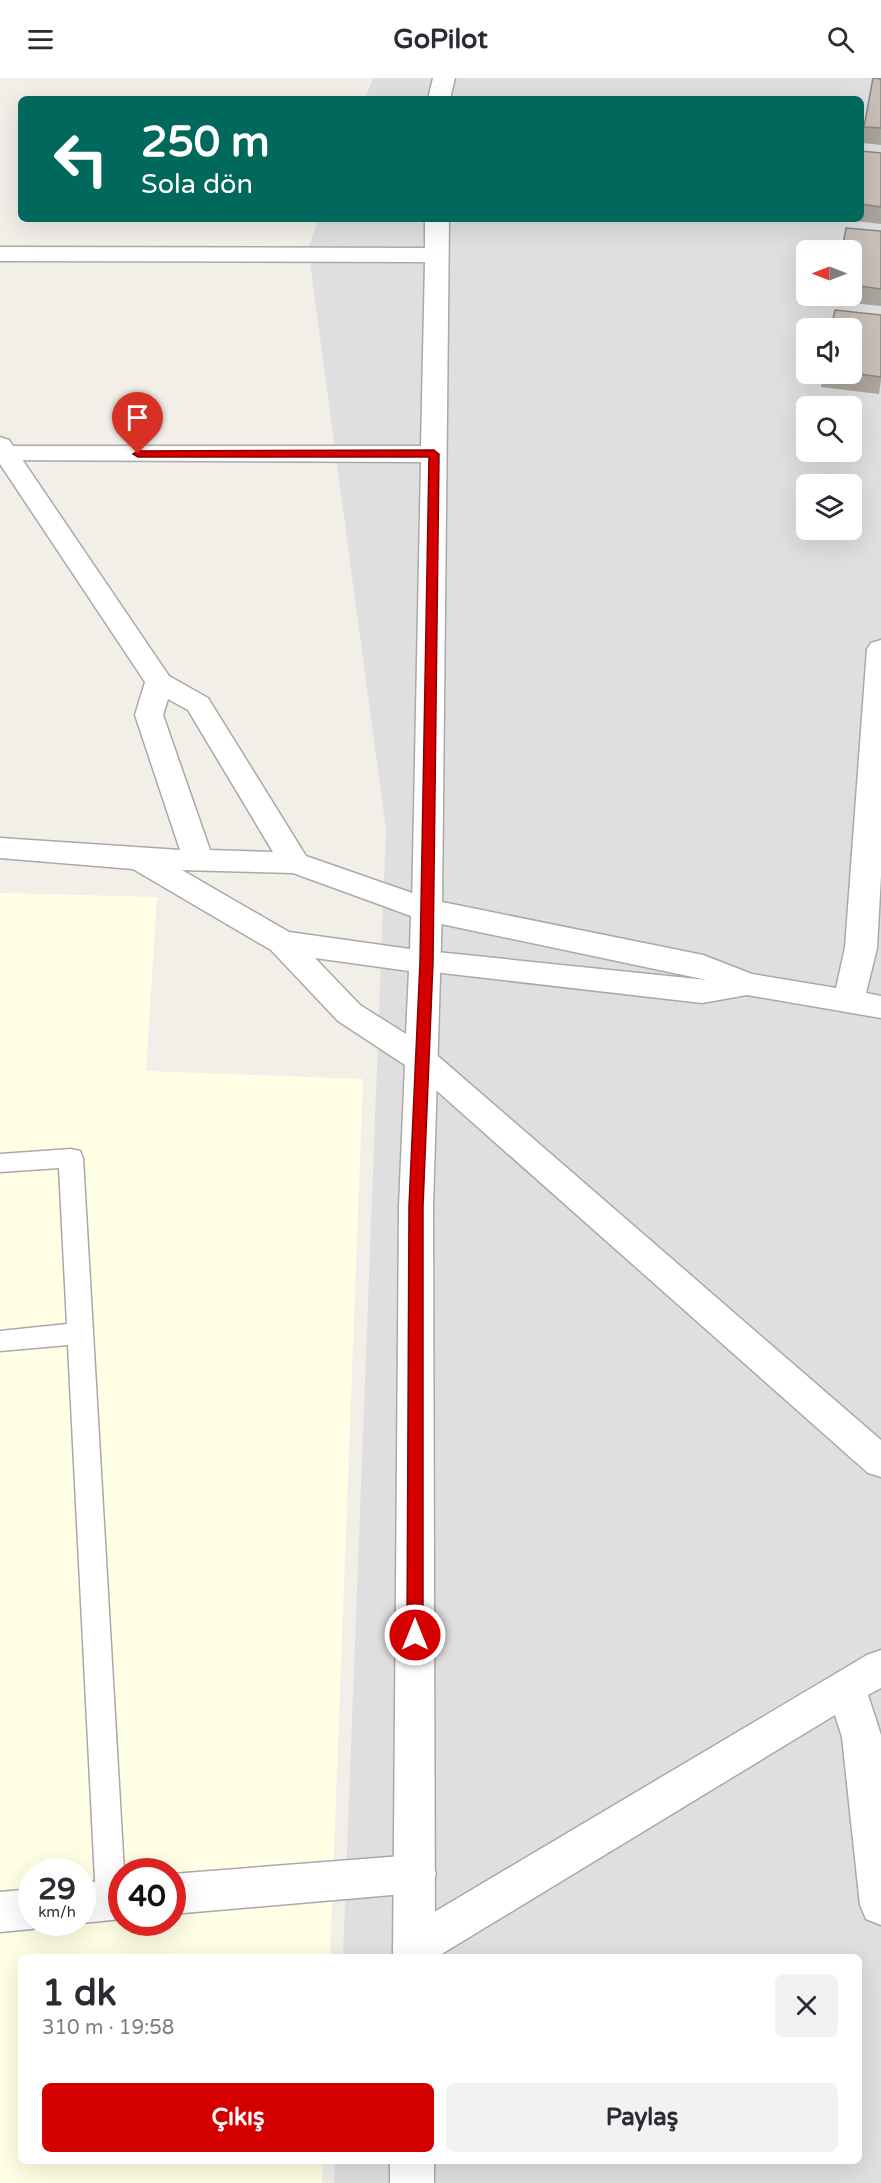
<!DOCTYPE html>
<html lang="tr">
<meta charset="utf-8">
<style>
body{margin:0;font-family:"Varela Round",sans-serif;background:#f2f2f3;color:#2b2b33;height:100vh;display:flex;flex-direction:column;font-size:22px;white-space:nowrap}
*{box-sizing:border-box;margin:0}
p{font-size:20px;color:#7c7c81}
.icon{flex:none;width:33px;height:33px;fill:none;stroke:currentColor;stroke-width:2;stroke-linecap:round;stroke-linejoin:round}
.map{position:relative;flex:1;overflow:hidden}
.drawer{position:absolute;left:18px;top:1876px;width:844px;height:210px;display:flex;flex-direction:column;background:#fff;border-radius:9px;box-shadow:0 6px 24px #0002}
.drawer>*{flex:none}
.guide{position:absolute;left:18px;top:18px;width:846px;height:126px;border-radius:9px;box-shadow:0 6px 24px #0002;background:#00695c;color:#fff;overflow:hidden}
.needle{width:39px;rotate:270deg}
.fabs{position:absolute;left:796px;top:162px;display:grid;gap:12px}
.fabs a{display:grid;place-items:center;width:66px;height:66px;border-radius:9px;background:#fff;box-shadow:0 6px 24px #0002;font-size:30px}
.speed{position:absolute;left:18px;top:1780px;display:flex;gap:12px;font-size:30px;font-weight:700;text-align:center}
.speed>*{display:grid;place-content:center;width:78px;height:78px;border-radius:50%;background:#fff;box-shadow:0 6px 24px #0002;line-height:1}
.speed small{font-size:15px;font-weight:400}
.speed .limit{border:9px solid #d22;background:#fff;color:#111}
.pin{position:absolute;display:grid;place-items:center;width:51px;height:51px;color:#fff;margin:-62px -26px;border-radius:50% 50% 50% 0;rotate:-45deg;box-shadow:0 0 6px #0007}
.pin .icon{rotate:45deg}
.me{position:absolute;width:66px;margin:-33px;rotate:0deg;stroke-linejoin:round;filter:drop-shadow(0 0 4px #0008)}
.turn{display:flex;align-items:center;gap:21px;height:126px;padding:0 24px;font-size:27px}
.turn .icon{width:78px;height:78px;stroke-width:2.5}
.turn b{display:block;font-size:42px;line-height:51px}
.round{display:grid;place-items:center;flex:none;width:63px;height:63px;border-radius:9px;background:#f2f2f3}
.overview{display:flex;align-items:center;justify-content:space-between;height:102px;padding:0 24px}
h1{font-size:36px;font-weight:800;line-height:45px}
.cta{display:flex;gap:12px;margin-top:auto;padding:12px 24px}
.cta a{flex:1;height:69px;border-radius:9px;background:#d40000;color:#fff;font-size:24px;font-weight:800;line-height:69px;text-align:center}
.cta a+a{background:#f2f2f3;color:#2b2b33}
header{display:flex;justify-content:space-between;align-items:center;height:78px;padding:0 24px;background:#fff;font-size:27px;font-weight:800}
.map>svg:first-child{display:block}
</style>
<header><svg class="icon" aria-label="menu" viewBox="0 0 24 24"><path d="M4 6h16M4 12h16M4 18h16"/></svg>GoPilot<svg class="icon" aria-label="search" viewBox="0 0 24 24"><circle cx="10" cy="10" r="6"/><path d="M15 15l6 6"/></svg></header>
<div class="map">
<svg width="881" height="2105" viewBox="0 0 881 2105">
<rect width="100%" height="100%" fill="#f2efe9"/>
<path fill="#e0dfdf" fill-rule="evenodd" d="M 373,0 L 881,0 L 881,2105 L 334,2105 L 335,2084 L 860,2084 L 860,1880 L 343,1879 L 386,752 L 308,170 L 319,141 L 861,141 L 861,21 L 365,21 ZM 807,172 L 852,172 L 852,218 L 807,218 ZM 807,250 L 852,250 L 852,296 L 807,296 ZM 807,328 L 852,328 L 852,374 L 807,374 ZM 807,406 L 852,406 L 852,452 L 807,452 Z"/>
<path fill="#ffffe5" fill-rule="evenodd" d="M 0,815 L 157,819 L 146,993 L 363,1001 L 330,1879 L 21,1880 L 21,2084 L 323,2084 L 322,2105 L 0,2105 ZM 32,1794 L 82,1794 L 82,1845 L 32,1845 ZM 122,1794 L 172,1794 L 172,1845 L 122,1845 Z"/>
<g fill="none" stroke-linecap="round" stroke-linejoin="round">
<defs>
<path id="service" d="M 71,1071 L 80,1073 L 83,1080 L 124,1794 L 122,1794 L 122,1832 L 111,1836 L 100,1832 L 96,1822 L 68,1267 L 0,1273 L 0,1253 L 67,1246 L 59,1090 L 0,1094 L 0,1076 Z"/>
<g id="minor">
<path d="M 433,0 L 455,0 L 450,21 L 428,21 Z"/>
<path d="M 425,141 L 449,141 L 442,824 L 703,877 L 752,896 L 836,910 L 845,870 L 867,571 L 871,565 L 881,562 L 881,797 L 877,870 L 866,915 L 881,918 L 881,940 L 747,917 L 702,925 L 416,892 L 411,884 L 416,876 L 427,873 L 707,902 L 427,843 L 416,840 L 412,832 L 421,384 L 0,382 L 0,370 L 6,368 L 421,368 L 425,184 L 0,183 L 0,169 L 425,170 Z"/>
<path d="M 421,969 L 432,973 L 881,1362 L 881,1399 L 868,1395 L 410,989 L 405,981 L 410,973 Z"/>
<path d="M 881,1572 L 881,1610 L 868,1617 L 881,1657 L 881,1847 L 866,1841 L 860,1827 L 842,1659 L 835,1637 L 435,1880 L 398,1880 L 393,1869 L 399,1855 L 867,1577 Z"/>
<path d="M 415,1777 L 430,1782 L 436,1796 L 430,1810 L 415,1815 L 172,1836 L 172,1796 Z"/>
<path d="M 122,1801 L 122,1841 L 82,1845 L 82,1805 Z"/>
<path d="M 32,1811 L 32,1845 L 47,1845 L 32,1851 L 0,1854 L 0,1814 Z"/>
</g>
<g id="tertiary">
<path d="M 0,359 L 9,362 L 169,598 L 208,620 L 306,778 L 438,824 L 442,832 L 433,1129 L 435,1880 L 393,1880 L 399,1129 L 405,987 L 338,943 L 271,872 L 133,791 L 0,780 L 0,760 L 180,772 L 135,637 L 145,604 L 0,386 ZM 168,621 L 188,632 L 273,774 L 210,772 L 163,637 ZM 182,792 L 293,795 L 411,838 L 410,871 L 289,854 ZM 315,880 L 409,893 L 406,956 L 360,927 Z"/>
<rect x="390" y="2084" width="44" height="21"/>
</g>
</defs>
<use href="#service" stroke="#a9a9a9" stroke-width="3"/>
<use href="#minor" stroke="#a9a9a9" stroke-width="3"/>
<use href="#tertiary" stroke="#a9a9a9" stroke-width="3"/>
<use href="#service" fill="#fff" fill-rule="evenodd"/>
<use href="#minor" fill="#fff" fill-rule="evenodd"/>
<use href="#tertiary" fill="#fff" fill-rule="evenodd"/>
</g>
<g fill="#aba49e">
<path d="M 881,1 L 881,67 L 862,65 L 864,49 Z"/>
<path d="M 861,73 L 881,75 L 881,146 L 846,142 L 846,141 L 861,141 Z"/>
<path d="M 881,153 L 881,228 L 833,223 L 834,218 L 852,218 L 852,172 Z"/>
<path d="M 881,237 L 881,302 L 879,316 L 821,309 L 823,296 L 852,296 Z"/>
</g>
<g fill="#c7bfb8" stroke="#8b8681" stroke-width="1.5">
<path d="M 873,0 L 881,1 L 881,50 L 864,49 Z"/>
<path d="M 861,73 L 881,75 L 881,129 L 861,126 Z"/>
<path d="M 846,150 L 881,153 L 881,211 L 852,207 L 852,172 L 842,172 Z"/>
<path d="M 835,232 L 881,237 L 881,299 L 852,295 L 852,250 L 831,250 Z"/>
</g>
<path fill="#d40000" stroke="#8a0000" stroke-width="1.5" d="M 434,372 L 439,376 L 433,884 L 423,1128 L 423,1557 L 421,1562 L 415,1564 L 410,1562 L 407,1557 L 409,1128 L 420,884 L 429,379 L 138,379 L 133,376 L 138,373 Z"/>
</svg>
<div class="fabs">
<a><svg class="needle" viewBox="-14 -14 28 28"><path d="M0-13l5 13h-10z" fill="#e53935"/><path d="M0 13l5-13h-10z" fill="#7c7c81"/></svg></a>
<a><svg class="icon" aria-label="sound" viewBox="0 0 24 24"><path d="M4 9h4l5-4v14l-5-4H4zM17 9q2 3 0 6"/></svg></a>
<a><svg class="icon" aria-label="search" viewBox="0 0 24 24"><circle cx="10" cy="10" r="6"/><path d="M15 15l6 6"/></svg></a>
<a><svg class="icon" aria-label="layers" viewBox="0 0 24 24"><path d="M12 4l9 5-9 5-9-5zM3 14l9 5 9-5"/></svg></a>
</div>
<div class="speed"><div>29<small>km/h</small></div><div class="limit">40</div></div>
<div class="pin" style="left:138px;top:376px;background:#d93025"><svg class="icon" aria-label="arrive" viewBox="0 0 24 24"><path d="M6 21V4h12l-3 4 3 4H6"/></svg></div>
<svg class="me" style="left:415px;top:1557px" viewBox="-20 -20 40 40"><circle r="17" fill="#d40000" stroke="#fff" stroke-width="3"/><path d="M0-11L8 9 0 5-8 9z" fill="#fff"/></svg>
<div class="guide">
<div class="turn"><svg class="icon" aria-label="left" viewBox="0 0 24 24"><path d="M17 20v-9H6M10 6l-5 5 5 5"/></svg><div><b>250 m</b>Sola dön</div></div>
</div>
<section class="drawer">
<div class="overview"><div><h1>1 dk</h1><p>310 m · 19:58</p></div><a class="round"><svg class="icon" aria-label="close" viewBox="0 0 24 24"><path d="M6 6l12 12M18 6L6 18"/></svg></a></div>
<div class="cta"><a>Çıkış</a><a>Paylaş</a></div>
</section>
</div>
